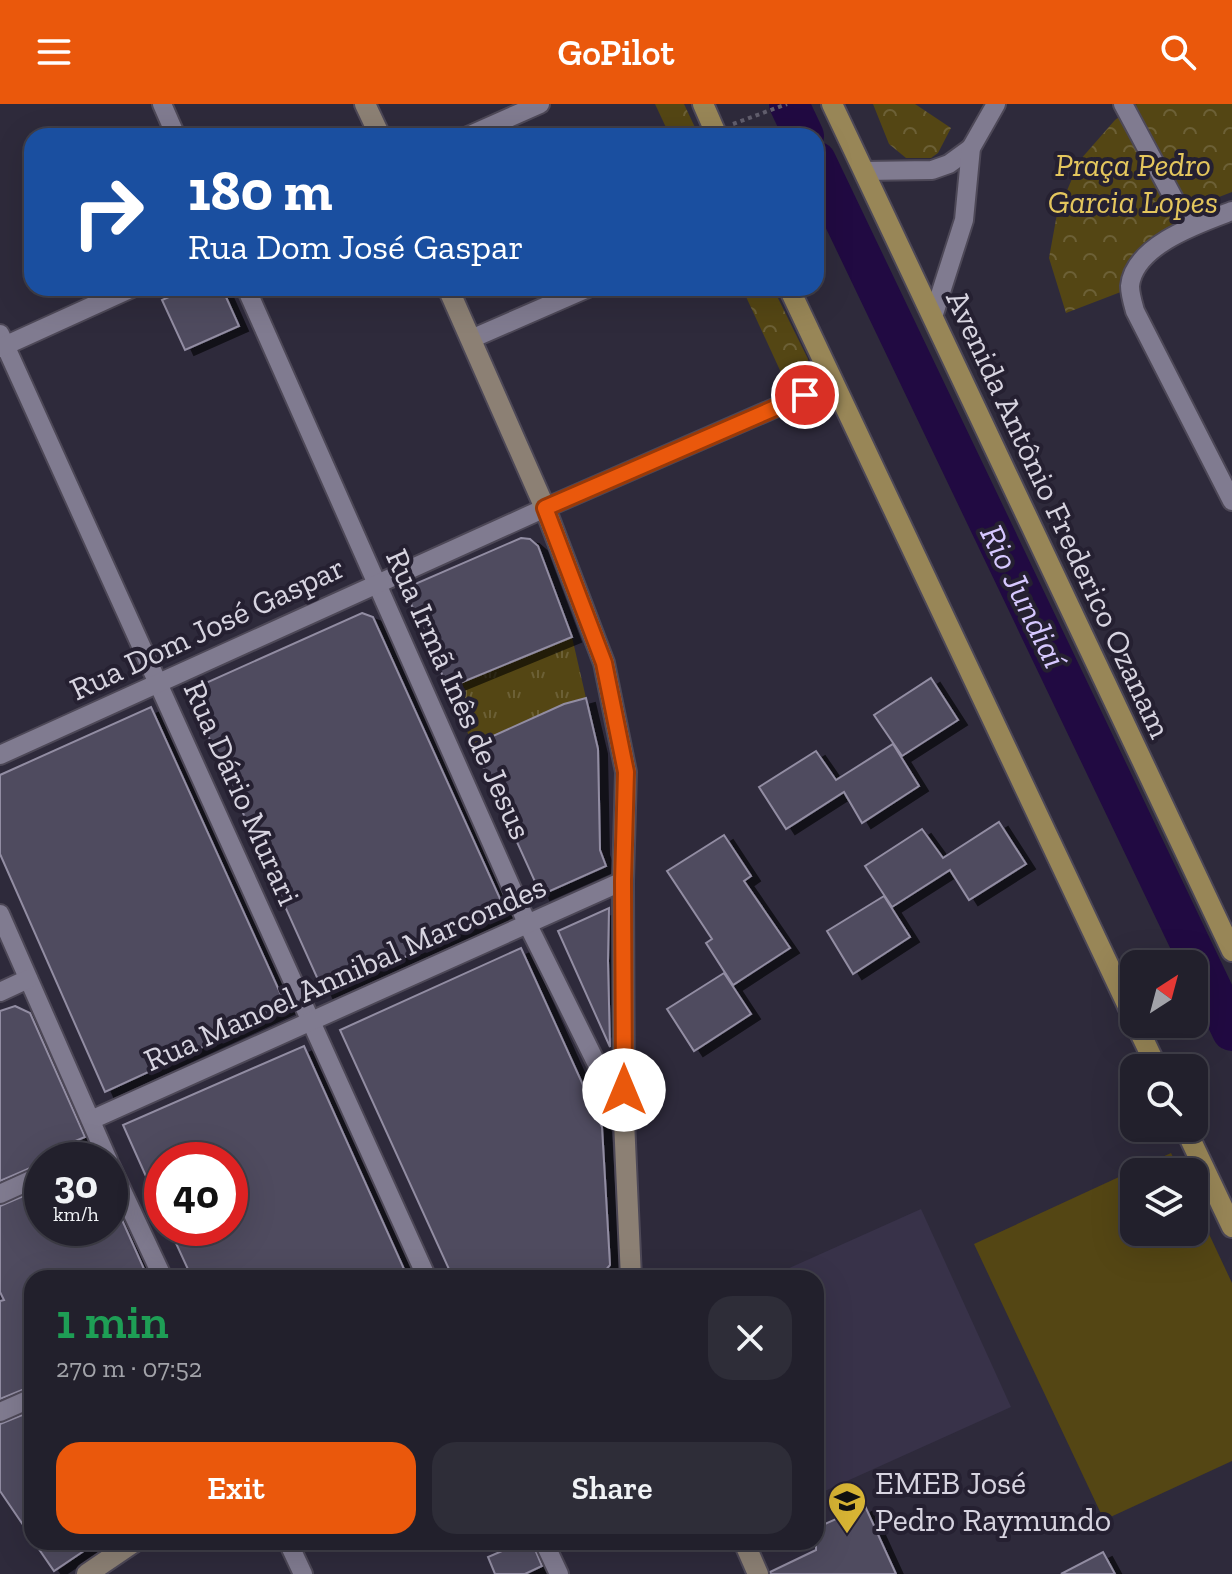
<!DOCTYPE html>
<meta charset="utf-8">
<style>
body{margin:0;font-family:"Zilla Slab",serif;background:#2e2d38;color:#f1f3f6;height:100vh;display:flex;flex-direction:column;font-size:30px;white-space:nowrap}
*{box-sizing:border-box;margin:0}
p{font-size:26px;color:#a2a3a9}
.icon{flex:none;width:44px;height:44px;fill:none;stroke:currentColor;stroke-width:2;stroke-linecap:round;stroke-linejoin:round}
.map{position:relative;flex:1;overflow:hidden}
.details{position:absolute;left:24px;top:1166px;width:800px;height:280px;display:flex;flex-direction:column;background:#22202c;border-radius:24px;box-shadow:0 8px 32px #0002,0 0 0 2px #3f3e48}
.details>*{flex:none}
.top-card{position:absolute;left:24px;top:24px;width:800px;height:168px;border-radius:24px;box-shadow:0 8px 32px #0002,0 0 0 2px #3f3e48;background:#1a4fa0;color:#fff;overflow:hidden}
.needle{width:52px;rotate:36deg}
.fabs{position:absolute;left:1120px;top:846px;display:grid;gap:16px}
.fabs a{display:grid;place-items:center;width:88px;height:88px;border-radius:16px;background:#22202c;box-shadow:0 8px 32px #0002,0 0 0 2px #3f3e48;font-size:40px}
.speed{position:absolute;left:24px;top:1038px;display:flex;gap:16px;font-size:40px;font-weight:700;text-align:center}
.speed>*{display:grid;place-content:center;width:104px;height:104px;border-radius:50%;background:#22202c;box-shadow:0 8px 32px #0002,0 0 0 2px #3f3e48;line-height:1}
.speed small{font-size:20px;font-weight:400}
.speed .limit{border:12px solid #d22;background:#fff;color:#111}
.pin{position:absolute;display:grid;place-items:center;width:68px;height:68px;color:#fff;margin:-34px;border:4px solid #fff;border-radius:50%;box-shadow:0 2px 8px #0007}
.me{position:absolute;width:88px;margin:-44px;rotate:0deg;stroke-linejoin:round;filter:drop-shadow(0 0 6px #0008)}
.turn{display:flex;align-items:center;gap:28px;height:168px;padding:0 32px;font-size:36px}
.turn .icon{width:104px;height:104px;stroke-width:2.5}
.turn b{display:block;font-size:56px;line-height:68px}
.round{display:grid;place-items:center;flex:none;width:84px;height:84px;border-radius:24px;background:#2e2d38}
.summary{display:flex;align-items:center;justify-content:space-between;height:136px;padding:0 32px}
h1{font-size:48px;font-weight:600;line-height:60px;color:#1e9e55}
.cta{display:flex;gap:16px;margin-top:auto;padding:16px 32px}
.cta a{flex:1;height:92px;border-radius:24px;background:#ea580c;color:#fff;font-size:32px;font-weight:600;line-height:92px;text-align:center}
.cta a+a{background:#2e2d38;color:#f1f3f6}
header{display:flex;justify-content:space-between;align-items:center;height:104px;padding:0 32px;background:#ea580c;color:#fff;font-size:36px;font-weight:600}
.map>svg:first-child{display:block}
</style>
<header><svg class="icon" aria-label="menu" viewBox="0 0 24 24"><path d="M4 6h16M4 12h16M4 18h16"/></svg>GoPilot<svg class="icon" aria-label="search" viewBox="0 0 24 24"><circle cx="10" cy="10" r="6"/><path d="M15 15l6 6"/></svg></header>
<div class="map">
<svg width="1232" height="1470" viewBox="0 0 1232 1470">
<defs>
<pattern id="grass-tufts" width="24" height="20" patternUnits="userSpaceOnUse" patternTransform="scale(2)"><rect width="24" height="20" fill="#544614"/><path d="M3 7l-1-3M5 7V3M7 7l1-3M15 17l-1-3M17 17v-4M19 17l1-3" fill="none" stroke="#6c6036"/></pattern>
<pattern id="park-crowns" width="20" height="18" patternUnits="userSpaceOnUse" patternTransform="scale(2)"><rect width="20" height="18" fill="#544614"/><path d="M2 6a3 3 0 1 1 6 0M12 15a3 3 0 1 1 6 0" fill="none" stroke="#6c6036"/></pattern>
<filter id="shadow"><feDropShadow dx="9" dy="5" stdDeviation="0" flood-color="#0009"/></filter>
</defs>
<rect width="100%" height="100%" fill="#2e2a3b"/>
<path fill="#383249" d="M 921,1105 L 1011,1303 L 816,1391 L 816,1174 L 767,1174 Z"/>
<path fill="url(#grass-tufts)" d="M 572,533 L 586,594 L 564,600 L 473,641 L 448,584 Z"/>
<g fill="url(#park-crowns)">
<path d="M 655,0 L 684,0 L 699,32 L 670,32 Z"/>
<path d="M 873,0 L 915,0 L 951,24 L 938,49 L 931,54 L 906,54 L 889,40 Z"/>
<path d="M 1137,0 L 1232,0 L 1232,88 L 1206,98 L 1154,133 L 1126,186 L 1066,209 L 1049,154 L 1057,110 L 1080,56 L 1115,16 Z"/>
<path d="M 742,184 L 773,184 L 808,255 L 807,267 L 784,275 Z"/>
</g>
<path fill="#544614" d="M 1171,1049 L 1180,1068 L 1134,1068 L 1134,1128 L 1194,1128 L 1194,1098 L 1232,1179 L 1232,1357 L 1104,1416 L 974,1140 Z"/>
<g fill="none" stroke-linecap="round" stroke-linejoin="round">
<g stroke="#210a42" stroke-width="40">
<path d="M 789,0 L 804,32"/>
<path d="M 816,57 L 1232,927"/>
</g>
</g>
<g fill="#504b5e" stroke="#928da3" stroke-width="2" filter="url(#shadow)">
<path d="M 189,184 L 222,184 L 239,222 L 185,246 L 162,196 Z"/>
<path d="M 521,434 L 530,435 L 538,442 L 572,533 L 448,584 L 408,493 L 409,487 L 415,480 Z"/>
<path d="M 362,509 L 373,513 L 506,808 L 324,889 L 188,587 Z"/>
<path d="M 931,574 L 958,616 L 902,652 L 874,611 Z"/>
<path d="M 586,594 L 598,645 L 600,746 L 606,762 L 541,791 L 473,641 L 564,600 Z"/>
<path d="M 151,603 L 287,904 L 105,988 L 0,750 L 0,671 Z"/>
<path d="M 893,640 L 919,682 L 862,719 L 844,688 L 786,725 L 759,683 L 816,647 L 836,676 Z"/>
<path d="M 999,718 L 1026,760 L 969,796 L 950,766 L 892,803 L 865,762 L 922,725 L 943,754 Z"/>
<path d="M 724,731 L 751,772 L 744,777 L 790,844 L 733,881 L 706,839 L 712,835 L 667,767 Z"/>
<path d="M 884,792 L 910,833 L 853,870 L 827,827 Z"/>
<path d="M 609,804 L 608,857 L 610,943 L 558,827 Z"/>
<path d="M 521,844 L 602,1023 L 610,1161 L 605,1167 L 590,1174 L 453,1174 L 340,926 Z"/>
<path d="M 724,869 L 751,910 L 694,947 L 667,905 Z"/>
<path d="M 15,902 L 30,909 L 85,1033 L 42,1051 L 42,1059 L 0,1077 L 0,907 Z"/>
<path d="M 304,942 L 408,1174 L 192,1174 L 169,1124 L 230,1124 L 230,1056 L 162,1056 L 162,1108 L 123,1021 Z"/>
<path d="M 42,1084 L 42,1124 L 110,1124 L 110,1089 L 148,1174 L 32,1174 L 32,1282 L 0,1295 L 0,1197 L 4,1196 L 0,1188 L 0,1102 Z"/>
<path d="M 32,1307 L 32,1434 L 0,1387 L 0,1320 Z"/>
<path d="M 865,1402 L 896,1470 L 771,1470 L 770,1468 L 816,1446 L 816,1424 Z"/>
<path d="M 34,1438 L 97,1438 L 54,1467 Z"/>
<path d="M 523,1438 L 532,1438 L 542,1462 L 525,1470 L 495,1470 L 488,1453 Z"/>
<path d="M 1103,1448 L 1115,1470 L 1061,1470 Z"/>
</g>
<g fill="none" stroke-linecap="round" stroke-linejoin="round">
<defs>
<g id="street">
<path d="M 162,0 L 176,32"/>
<path d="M 1123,0 L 1189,123"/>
<path d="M 468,32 L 540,0"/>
<path d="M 864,67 L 932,66 L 949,60 L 971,44"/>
<path d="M 1232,107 C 1200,119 1134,141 1130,182 C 1130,190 1133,200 1135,207 L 1232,397"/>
<path d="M 246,184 L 527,819 L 624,1015"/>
<path d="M 933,213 L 964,116 L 971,44 L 996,0"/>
<path d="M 0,230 L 427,1174"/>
<path d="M 471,235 L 588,184"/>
<path d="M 0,244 L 132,184"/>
<path d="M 0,651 L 545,404 L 834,278"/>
<path d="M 0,810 L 108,1056"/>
<path d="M 0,888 L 28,875"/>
<path d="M 91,1016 L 623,777"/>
<path d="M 75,1056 L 102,1044"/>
<path d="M 110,1061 L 163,1174"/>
<path d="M 0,1090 L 42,1071"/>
<path d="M 0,1308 L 32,1294"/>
<path d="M 288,1438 L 303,1470"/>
<path d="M 544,1438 L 559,1470"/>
</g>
<g id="secondary">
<path d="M 365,0 L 380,32"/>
<path d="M 448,184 L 545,404 L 604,559 L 626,668 L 623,777 L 624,1016 L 631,1174"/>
<path d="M 744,1438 L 758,1470"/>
<path d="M 87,1470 L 134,1438"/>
</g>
<g id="primary">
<path d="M 703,0 L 717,32"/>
<path d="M 832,0 L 1232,847"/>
<path d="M 789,184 L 1134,915"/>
<path d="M 1136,920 L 1157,964"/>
<path d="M 1185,1024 L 1232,1123"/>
</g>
</defs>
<use href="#street" stroke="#4d4857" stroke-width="22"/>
<use href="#secondary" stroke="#4d4857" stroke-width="24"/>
<use href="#primary" stroke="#4d4857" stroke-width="24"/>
<path stroke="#615e6d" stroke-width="4" stroke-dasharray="4 4" stroke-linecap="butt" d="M 733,20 L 787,0"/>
<use href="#street" stroke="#807b90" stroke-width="18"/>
<use href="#secondary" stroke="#8c8074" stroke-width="20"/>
<use href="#primary" stroke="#988657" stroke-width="20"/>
</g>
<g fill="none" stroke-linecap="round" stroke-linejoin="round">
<defs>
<path id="route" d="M 624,986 L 623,777 L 626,668 L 604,559 L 545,404 L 805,291"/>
</defs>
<use href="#route" stroke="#983908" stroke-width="20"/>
<use href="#route" stroke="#ea580c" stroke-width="14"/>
</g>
<defs>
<symbol id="school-pin" viewBox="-11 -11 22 30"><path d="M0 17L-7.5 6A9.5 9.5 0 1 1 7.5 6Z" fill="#d7b434" stroke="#252031"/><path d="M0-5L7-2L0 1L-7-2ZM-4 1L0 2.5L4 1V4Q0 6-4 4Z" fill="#111"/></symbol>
</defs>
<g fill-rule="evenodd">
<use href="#school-pin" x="825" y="1375" width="44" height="60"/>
</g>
<g text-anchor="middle" stroke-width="8" stroke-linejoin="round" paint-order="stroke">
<g font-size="32" font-style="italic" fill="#e4c65d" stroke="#252031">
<text x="1133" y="72">Praça Pedro<tspan x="1133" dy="37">Garcia Lopes</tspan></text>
</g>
<g font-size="32" fill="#d7d4e0" stroke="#252031">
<text transform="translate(1059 410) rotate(65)" y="11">Avenida Antônio Frederico Ozanam</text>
<text transform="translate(207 524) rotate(-25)" y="11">Rua Dom José Gaspar</text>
<text transform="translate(459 590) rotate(66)" y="11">Rua Irmã Inês de Jesus</text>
<text transform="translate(242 689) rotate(66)" y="11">Rua Dário Murari</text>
<text transform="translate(345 869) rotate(-24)" y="11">Rua Manoel Annibal Marcondes</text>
</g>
<g font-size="32" fill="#d7d4e0" stroke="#252031" text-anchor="start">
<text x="875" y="1390">EMEB José<tspan x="875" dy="37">Pedro Raymundo</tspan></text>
</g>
<g font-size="34" font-style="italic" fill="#d6c8ff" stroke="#252031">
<text transform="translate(1024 492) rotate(64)" y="12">Rio Jundiaí</text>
</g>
</g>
</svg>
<div class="fabs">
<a><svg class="needle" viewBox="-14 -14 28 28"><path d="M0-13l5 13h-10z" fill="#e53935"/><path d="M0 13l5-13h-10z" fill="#a2a3a9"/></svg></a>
<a><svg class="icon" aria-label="search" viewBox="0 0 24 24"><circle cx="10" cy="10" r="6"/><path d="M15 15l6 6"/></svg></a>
<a><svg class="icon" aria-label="layers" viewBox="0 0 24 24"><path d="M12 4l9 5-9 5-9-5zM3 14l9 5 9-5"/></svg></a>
</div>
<div class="speed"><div>30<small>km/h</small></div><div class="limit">40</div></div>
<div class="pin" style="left:805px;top:291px;background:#d93025"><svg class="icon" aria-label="arrive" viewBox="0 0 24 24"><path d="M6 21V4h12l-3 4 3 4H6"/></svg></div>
<svg class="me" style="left:624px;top:986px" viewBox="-20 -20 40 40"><circle r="19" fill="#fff"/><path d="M0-13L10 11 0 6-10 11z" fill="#ea580c"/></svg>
<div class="top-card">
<div class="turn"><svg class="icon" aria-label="right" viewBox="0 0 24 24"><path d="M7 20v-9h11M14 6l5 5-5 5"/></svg><div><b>180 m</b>Rua Dom José Gaspar</div></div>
</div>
<section class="details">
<div class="summary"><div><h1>1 min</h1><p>270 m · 07:52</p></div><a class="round"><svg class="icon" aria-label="close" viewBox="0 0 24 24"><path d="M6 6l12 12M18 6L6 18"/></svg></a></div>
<div class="cta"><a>Exit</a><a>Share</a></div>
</section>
</div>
